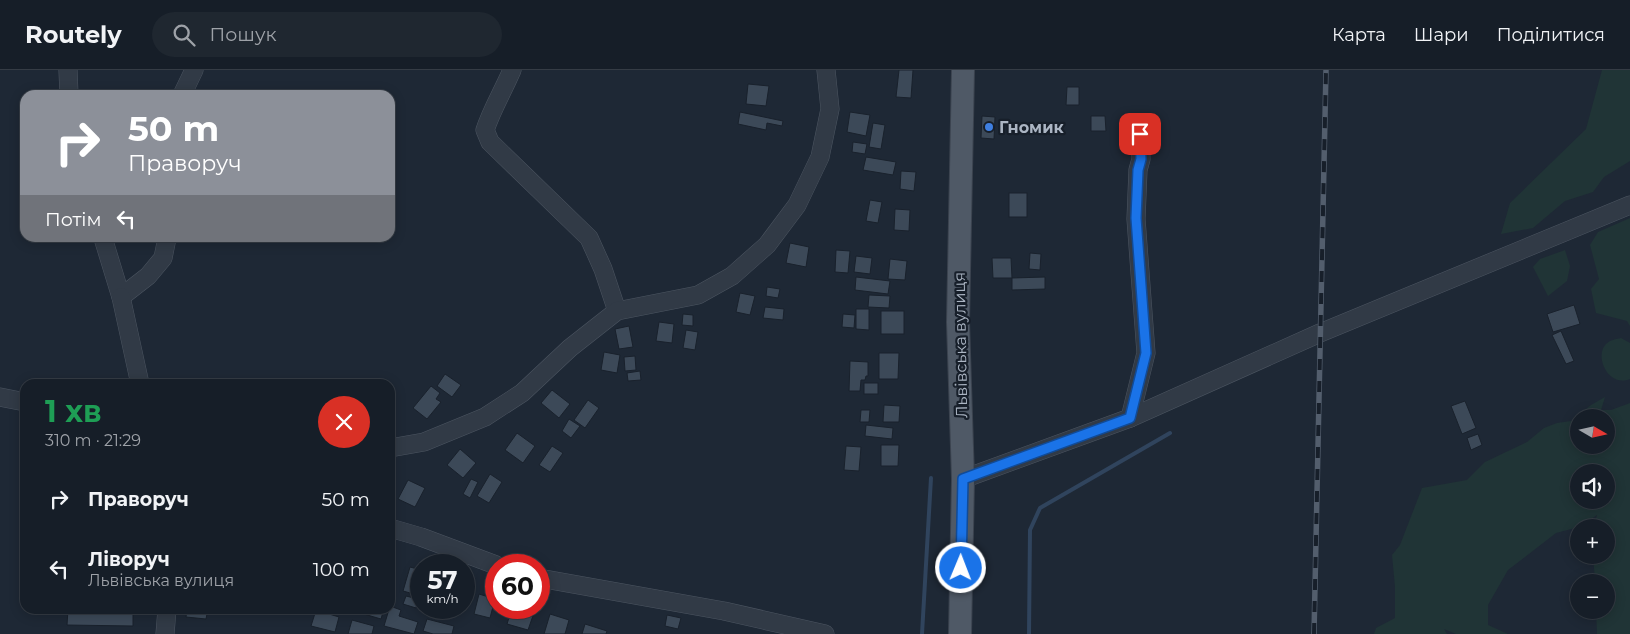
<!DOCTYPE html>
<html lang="uk">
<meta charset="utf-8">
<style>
body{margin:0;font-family:Montserrat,sans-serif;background:#1f2730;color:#f1f3f6;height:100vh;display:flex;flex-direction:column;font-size:19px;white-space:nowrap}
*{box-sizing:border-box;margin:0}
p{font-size:16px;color:#9ea2a8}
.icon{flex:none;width:28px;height:28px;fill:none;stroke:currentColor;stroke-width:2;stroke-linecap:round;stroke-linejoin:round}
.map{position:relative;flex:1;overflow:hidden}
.details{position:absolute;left:20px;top:309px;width:375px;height:235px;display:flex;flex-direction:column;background:#161e28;border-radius:15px;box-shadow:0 2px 12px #0003,0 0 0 1px #353c45}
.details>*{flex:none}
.hud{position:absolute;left:20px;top:20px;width:375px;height:152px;border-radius:15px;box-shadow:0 2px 12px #0003,0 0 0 1px #353c45;background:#8c9099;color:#fff;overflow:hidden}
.needle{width:32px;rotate:99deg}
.fabs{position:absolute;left:1570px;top:339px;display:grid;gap:10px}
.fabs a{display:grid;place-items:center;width:45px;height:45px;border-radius:50%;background:#161e28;box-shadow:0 2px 12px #0003,0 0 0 1px #353c45;font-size:25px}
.speed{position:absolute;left:410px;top:484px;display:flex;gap:10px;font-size:25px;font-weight:700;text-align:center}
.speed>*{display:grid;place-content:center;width:65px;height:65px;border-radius:50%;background:#161e28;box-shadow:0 2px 12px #0003,0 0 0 1px #353c45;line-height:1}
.speed small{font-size:12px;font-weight:400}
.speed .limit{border:8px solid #d22;background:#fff;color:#111}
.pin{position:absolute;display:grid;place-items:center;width:42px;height:42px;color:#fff;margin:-21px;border-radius:10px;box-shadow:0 2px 8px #0006}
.me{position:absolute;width:55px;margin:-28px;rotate:1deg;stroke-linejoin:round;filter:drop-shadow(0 0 4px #0008)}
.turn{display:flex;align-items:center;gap:18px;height:105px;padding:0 25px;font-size:22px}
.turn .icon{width:65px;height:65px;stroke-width:2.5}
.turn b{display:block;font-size:35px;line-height:42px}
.then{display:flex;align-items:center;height:48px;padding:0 25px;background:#0003;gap:10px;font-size:19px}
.round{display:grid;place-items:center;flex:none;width:52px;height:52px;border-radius:26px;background:#1f2730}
.summary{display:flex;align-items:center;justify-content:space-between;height:85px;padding:0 25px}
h1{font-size:30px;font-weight:700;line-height:38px;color:#1e9e55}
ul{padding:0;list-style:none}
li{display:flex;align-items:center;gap:15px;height:70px;padding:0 25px}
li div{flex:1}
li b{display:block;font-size:19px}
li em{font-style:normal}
header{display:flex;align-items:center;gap:30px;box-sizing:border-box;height:70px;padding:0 25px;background:#161e28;border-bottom:1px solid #353c45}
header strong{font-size:24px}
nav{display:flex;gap:28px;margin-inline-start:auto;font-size:18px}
.search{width:350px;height:45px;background:#1f2730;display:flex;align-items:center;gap:12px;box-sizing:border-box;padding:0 18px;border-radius:28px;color:#9ea2a8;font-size:19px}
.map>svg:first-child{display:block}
</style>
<header>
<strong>Routely</strong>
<div class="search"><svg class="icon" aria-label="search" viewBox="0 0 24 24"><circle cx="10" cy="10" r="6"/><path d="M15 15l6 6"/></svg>Пошук</div>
<nav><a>Карта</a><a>Шари</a><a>Поділитися</a></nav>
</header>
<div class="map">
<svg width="1630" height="564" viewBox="0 0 1630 564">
<rect width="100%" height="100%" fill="#1e2835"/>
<g fill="#203436" fill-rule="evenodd">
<path d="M 1602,0 L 1630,0 L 1630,91 L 1604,107 L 1593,122 L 1565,131 L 1533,158 L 1501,164 L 1510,133 L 1586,59 Z"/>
<path d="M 1630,148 L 1630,256 L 1627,251 L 1596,243 L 1591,219 L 1599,209 L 1590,175 L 1598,162 Z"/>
<path d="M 1565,180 L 1570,196 L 1567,211 L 1548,226 L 1533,197 L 1540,189 Z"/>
<path d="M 1621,268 L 1630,273 L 1630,309 C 1608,318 1594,286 1606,274 C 1610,270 1616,269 1621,268 Z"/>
<path d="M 1605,327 L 1601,340 L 1611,340 L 1630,333 L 1630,564 L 1597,564 L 1596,540 L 1606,540 L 1606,512 L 1595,512 L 1593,485 L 1606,485 L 1606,458 L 1594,457 L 1597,445 L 1579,457 L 1556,463 L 1508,500 L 1488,535 L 1488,555 L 1508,564 L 1456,564 L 1444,559 L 1447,564 L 1374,564 L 1376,558 L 1395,548 L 1395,517 L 1392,485 L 1400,475 L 1422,418 L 1467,410 L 1485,392 L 1527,372 L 1544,358 L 1557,353 L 1571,351 L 1591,335 ZM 1579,348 L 1606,348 L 1606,375 L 1579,375 ZM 1606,402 L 1606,430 L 1579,430 L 1579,402 Z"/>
</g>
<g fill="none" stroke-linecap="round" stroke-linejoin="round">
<g stroke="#30445d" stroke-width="4">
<path d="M 922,564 L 931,408"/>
<path d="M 1029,564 L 1030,460 L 1040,438 L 1170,363"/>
</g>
</g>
<g fill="#3c4958" stroke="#19212c">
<path d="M 899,0 L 913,0 L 911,28 L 896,27 Z"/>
<path d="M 748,14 L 769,16 L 766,36 L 746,34 Z"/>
<path d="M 1067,17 L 1079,17 L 1079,35 L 1066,35 Z"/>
<path d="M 740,42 L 783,51 L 782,56 L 767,53 L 766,60 L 738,54 Z"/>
<path d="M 850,42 L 870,45 L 866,66 L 847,62 Z"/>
<path d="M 982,46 L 995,47 L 994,69 L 981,68 Z"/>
<path d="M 1091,46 L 1105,46 L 1106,61 L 1091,61 Z"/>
<path d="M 873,53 L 885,55 L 881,79 L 869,77 Z"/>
<path d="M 853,72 L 867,74 L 865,84 L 852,82 Z"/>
<path d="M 866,87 L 896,92 L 893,105 L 863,100 Z"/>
<path d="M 901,101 L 916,102 L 914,121 L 900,119 Z"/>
<rect x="1009" y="123" width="18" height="24"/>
<path d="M 870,130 L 882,132 L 878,153 L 866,151 Z"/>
<path d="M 895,139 L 910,140 L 909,161 L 894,160 Z"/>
<path d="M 790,173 L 809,177 L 806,197 L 786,193 Z"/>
<path d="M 836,180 L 850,181 L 848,203 L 835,202 Z"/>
<path d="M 1030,183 L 1041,184 L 1040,200 L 1029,199 Z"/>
<path d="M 856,186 L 872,188 L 870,204 L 854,202 Z"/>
<path d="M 992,188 L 1011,188 L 1012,208 L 993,208 Z"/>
<path d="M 890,189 L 907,191 L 905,210 L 888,209 Z"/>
<path d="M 856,207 L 890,211 L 888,224 L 855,220 Z"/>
<path d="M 1045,207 L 1045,219 L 1012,220 L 1012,208 Z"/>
<path d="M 767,217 L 780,219 L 778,228 L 766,226 Z"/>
<path d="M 740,223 L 755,226 L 750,245 L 736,242 Z"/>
<path d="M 869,225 L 890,226 L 889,238 L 868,237 Z"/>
<path d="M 1574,235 L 1580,254 L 1553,262 L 1547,244 Z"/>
<path d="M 765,237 L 784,239 L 783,250 L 763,248 Z"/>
<path d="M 856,239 L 869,239 L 869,260 L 856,259 Z"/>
<rect x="881" y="241" width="23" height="23"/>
<path d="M 683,244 L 693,245 L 693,256 L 682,255 Z"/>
<path d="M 843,244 L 855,245 L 854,258 L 842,257 Z"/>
<path d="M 659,252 L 674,254 L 672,273 L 656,271 Z"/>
<path d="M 629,256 L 633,277 L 619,279 L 615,259 Z"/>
<path d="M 686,260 L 698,262 L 695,280 L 683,278 Z"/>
<path d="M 1561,261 L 1574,291 L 1566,294 L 1552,265 Z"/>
<path d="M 604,282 L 620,285 L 617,303 L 601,300 Z"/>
<path d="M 879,283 L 899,283 L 898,309 L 879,309 Z"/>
<path d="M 635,286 L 636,300 L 625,301 L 624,287 Z"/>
<path d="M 850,291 L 868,292 L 868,306 L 866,306 L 865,310 L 861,310 L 860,321 L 849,321 Z"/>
<path d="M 640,301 L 641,310 L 628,311 L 627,303 Z"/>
<path d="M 445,304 L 461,315 L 452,327 L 437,316 Z"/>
<rect x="864" y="313" width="14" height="11"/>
<path d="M 431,316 L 440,323 L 436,329 L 441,332 L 427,349 L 413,338 Z"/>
<path d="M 552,320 L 570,334 L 559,348 L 541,333 Z"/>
<path d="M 588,330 L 599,338 L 585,358 L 574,350 Z"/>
<path d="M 1465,331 L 1476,358 L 1462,364 L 1451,336 Z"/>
<path d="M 884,335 L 900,336 L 899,352 L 883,352 Z"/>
<path d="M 861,340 L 870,340 L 869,352 L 860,352 Z"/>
<path d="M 569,349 L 580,356 L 571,368 L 562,361 Z"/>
<path d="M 866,355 L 893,358 L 892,369 L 865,366 Z"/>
<path d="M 517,363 L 535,376 L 523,393 L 505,380 Z"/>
<path d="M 1478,364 L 1482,375 L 1471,380 L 1467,368 Z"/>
<path d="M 881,375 L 899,375 L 898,396 L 881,396 Z"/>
<path d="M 552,376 L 563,383 L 550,402 L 539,395 Z"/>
<path d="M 846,376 L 861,377 L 859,401 L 844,400 Z"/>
<path d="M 460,379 L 476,393 L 463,408 L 447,395 Z"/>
<path d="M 490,404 L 502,412 L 489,433 L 477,426 Z"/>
<path d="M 471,409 L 478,412 L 470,428 L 463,424 Z"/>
<path d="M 408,410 L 425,418 L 415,437 L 398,429 Z"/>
<path d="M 410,497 L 421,500 L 421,526 L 403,521 Z"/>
<path d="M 479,524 L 495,529 L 490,548 L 474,544 Z"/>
<path d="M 406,526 L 418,529 L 416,538 L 403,534 Z"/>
<path d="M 390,536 L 401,540 L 399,546 L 418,552 L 414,564 L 384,556 Z"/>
<path d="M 512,538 L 526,538 L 535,540 L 528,560 L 507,554 Z"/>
<path d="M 68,539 L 133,539 L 133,556 L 67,555 Z"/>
<path d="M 187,539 L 208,539 L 206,549 L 186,547 Z"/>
<path d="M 358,539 L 384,539 L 381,549 L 357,542 Z"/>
<path d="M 316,540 L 339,547 L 335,562 L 311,556 Z"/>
<path d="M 550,544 L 569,550 L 565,564 L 544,564 Z"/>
<path d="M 667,545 L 681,548 L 678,559 L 665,556 Z"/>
<path d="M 427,549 L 454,556 L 452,564 L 433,564 L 423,561 Z"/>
<path d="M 352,550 L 374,556 L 372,564 L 348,564 Z"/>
<path d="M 585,554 L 607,561 L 606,564 L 582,564 Z"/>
</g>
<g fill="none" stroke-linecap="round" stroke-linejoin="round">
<defs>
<g id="minor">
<path d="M 68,0 L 69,25"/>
<path d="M 512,0 C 503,21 492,39 485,60 L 490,72 L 589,168 L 603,199 L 617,241"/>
<path d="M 182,25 L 194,0"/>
<path d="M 103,168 L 121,227 L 148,206 L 163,188 L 167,168"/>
<path d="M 121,227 L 140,314"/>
<path d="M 0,327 L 25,332"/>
<path d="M 1130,348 L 1146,283 L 1136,149 L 1138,100 L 1141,89 L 1140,64"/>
<path d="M 390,378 L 424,372 L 485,347 L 522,323 L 570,278 L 617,241 L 698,225 L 732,206 L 767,175 L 797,135 L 820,87 L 830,39 L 826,0"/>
<path d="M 963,409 L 1130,348 L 1320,263 L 1630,135"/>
<path d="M 390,458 L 421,467 L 496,495"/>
<path d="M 539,508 L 724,541 L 825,564"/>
<path d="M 165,564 L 167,539"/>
</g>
<path id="major" d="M 960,564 L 963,409 L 958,252 L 963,0"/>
</defs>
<use href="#minor" stroke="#4c5561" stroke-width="19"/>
<use href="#major" stroke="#3b434f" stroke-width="24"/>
<use href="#minor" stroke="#313a46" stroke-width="18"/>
<use href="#major" stroke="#4f5966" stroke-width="22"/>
<defs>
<path id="rail" d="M 1314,564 L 1326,0"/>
</defs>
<use href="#rail" stroke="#535e6d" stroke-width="5.5"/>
<use href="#rail" stroke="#171f2a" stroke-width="4" stroke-dasharray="11" stroke-linecap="butt"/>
</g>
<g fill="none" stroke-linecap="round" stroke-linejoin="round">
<defs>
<path id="route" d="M 961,498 L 963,409 L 1130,348 L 1146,283 L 1136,148 L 1138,100 L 1141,89 L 1140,64"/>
</defs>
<use href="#route" stroke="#114b97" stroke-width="12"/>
<use href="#route" stroke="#1a73e8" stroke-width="9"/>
</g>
<circle fill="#3f7fe0" stroke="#171f2a" stroke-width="2" cx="989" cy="57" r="5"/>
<g text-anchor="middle" stroke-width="4.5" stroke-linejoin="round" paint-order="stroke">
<g font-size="16" font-weight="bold" fill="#abb5c3" stroke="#171f2a" text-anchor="start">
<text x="999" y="63">Гномик</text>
</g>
<g font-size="16" fill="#abb5c3" stroke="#171f2a">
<text transform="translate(960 275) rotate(-91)" y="6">Львівська вулиця</text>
</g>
</g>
</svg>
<div class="fabs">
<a><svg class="needle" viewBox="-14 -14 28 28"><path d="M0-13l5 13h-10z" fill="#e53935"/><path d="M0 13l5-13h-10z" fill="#9ea2a8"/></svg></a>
<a><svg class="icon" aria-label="sound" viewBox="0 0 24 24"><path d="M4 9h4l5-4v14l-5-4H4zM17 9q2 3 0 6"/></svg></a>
<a>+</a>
<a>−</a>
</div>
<div class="speed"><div>57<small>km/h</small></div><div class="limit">60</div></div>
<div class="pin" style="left:1140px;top:64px;background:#d93025"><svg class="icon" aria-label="arrive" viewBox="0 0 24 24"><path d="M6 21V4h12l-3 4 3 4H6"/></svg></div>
<svg class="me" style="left:961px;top:498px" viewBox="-20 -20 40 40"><circle r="17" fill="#1a73e8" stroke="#fff" stroke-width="3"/><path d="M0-11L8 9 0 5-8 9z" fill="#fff"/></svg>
<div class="hud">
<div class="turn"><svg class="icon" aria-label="right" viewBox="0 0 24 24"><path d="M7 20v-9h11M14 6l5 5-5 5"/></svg><div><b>50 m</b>Праворуч</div></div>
<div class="then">Потім<svg class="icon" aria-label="left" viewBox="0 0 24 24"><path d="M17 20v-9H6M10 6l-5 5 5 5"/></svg></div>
</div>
<section class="details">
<div class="summary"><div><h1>1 хв</h1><p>310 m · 21:29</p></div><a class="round" style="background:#d93025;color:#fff"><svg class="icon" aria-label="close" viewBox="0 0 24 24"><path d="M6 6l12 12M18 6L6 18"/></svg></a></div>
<ul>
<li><svg class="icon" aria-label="right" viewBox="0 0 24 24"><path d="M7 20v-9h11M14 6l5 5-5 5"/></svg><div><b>Праворуч</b></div><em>50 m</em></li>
<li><svg class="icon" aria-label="left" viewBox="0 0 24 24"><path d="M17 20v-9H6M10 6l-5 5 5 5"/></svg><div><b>Ліворуч</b><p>Львівська вулиця</p></div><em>100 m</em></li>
</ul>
</section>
</div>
